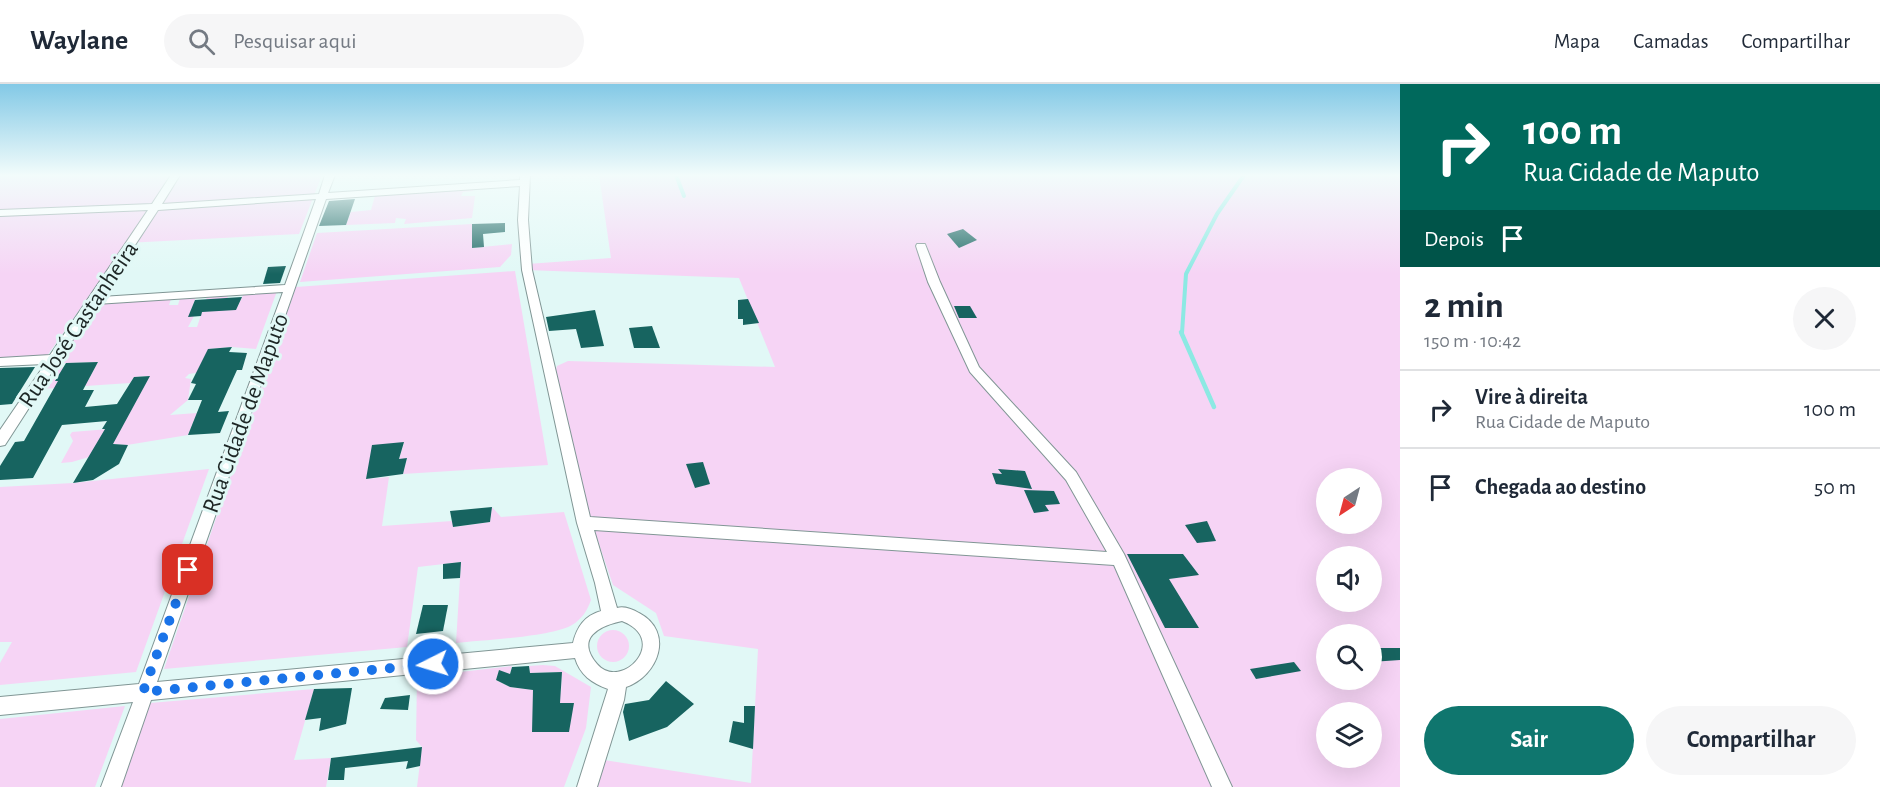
<!DOCTYPE html>
<html lang="pt">
<meta charset="utf-8">
<style>
body{margin:0;font-family:"Alegreya Sans",sans-serif;background:#f6f6f7;color:#1f2937;height:100vh;display:flex;flex-direction:column;font-size:22px;white-space:nowrap}
*{box-sizing:border-box;margin:0}
p{font-size:20px;color:#747a83}
.icon{flex:none;width:33px;height:33px;fill:none;stroke:currentColor;stroke-width:2;stroke-linecap:round;stroke-linejoin:round}
.map{position:relative;flex:1;overflow:hidden}
.side{display:flex;flex-direction:column;background:#fff;width:480px}
.side>*{flex:none}
.guide{background:#00695c;color:#fff;overflow:hidden}
.needle{width:39px;rotate:216deg}
.controls{position:absolute;left:1316px;top:384px;display:grid;gap:12px}
.controls a{display:grid;place-items:center;width:66px;height:66px;border-radius:50%;background:#fff;box-shadow:0 6px 24px #0002;font-size:30px}
.pin{position:absolute;display:grid;place-items:center;width:51px;height:51px;color:#fff;margin:-26px;border-radius:12px;box-shadow:0 3px 9px #0006}
.me{position:absolute;width:66px;margin:-33px;rotate:265deg;stroke-linejoin:round;filter:drop-shadow(0 0 4px #0008)}
.turn{display:flex;align-items:center;gap:21px;height:126px;padding:0 24px;font-size:27px}
.turn .icon{width:78px;height:78px;stroke-width:2.5}
.turn b{display:block;font-size:42px;line-height:51px}
.then{display:flex;align-items:center;height:57px;padding:0 24px;background:#0003;gap:12px;font-size:22px}
.round{display:grid;place-items:center;flex:none;width:63px;height:63px;border-radius:32px;background:#f6f6f7}
.headline{display:flex;align-items:center;justify-content:space-between;height:102px;padding:0 24px}
h1{font-size:36px;font-weight:700;line-height:45px}
.action{display:flex;gap:12px;margin-top:auto;padding:12px 24px}
.action a{flex:1;height:69px;border-radius:36px;background:#0f766e;color:#fff;font-size:24px;font-weight:700;line-height:69px;text-align:center}
.action a+a{background:#f6f6f7;color:#1f2937}
ul{padding:0;list-style:none}
li{display:flex;align-items:center;gap:18px;height:78px;padding:0 24px;border-top:2px solid #e0e1e3}
li div{flex:1}
li b{display:block;font-size:22px}
li em{font-style:normal}
header{display:flex;align-items:center;gap:36px;box-sizing:border-box;height:84px;padding:0 30px;background:#fff;border-bottom:2px solid #e0e1e3}
header strong{font-size:28px}
nav{display:flex;gap:33px;margin-inline-start:auto;font-size:21px}
.search{width:420px;height:54px;background:#f6f6f7;display:flex;align-items:center;gap:15px;box-sizing:border-box;padding:0 21px;border-radius:33px;color:#747a83;font-size:22px}
main{display:flex;flex:1;min-height:0}
.map>svg:first-child{display:block}
</style>
<header>
<strong>Waylane</strong>
<div class="search"><svg class="icon" aria-label="search" viewBox="0 0 24 24"><circle cx="10" cy="10" r="6"/><path d="M15 15l6 6"/></svg>Pesquisar aqui</div>
<nav><a>Mapa</a><a>Camadas</a><a>Compartilhar</a></nav>
</header>
<main>
<div class="map">
<svg width="1400" height="703" viewBox="0 0 1400 703">
<rect width="100%" height="100%" fill="#e1f8f6"/>
<g fill="#f6d4f5" fill-rule="evenodd">
<path d="M 0,91 L 322,91 L 299,150 L 126,159 L 47,272 L 0,276 Z"/>
<path d="M 599,91 L 1400,91 L 1400,703 L 594,703 L 604,676 L 751,699 L 758,565 L 664,552 L 656,529 L 613,501 L 584,416 L 554,292 L 557,282 L 568,277 L 775,283 L 739,194 L 527,186 L 527,180 L 611,174 ZM 1326,394 L 1371,394 L 1371,440 L 1326,440 ZM 1326,472 L 1371,472 L 1371,518 L 1326,518 ZM 1326,550 L 1371,550 L 1371,596 L 1326,596 ZM 1326,628 L 1371,628 L 1371,674 L 1326,674 Z"/>
<path d="M 476,102 L 473,107 L 463,108 L 461,112 L 475,112 L 472,134 L 404,140 L 406,135 L 396,134 L 395,139 L 346,141 L 351,128 L 371,126 L 376,108 Z"/>
<path d="M 472,140 L 472,164 L 512,160 L 511,171 L 500,183 L 300,198 L 317,149 Z"/>
<path d="M 515,187 L 548,381 L 403,390 L 407,375 L 399,375 L 404,359 L 367,395 L 389,393 L 382,442 L 452,437 L 454,443 L 490,438 L 492,423 L 501,433 L 564,428 L 591,516 C 587,527 582,535 572,541 C 551,553 483,556 456,559 L 461,478 L 418,483 L 407,563 L 164,585 L 296,203 Z"/>
<path d="M 245,207 L 277,207 L 256,265 L 232,263 L 208,265 L 208,287 L 189,290 L 185,294 L 191,295 L 188,316 L 170,331 L 197,329 L 188,351 L 127,361 L 97,359 L 89,373 L 72,378 L 61,379 L 73,357 L 70,351 L 72,348 L 121,344 L 149,292 L 134,293 L 130,299 L 41,305 L 50,283 L 64,283 L 55,297 L 89,295 L 98,278 L 66,279 L 54,277 L 93,217 L 172,212 L 169,221 L 178,221 L 181,211 L 197,210 L 189,232 L 194,232 L 188,243 L 197,243 L 208,210 L 228,212 L 223,226 L 236,226 Z"/>
<path d="M 209,385 L 136,588 L 0,601 L 0,579 L 12,558 L 0,558 L 0,403 L 73,399 Z"/>
<circle cx="613" cy="562" r="16"/>
<path d="M 543,581 L 555,582 L 591,603 L 586,644 L 564,703 L 417,703 L 422,663 L 416,656 L 417,593 L 512,582 L 510,590 L 499,587 L 496,596 L 510,603 L 561,609 L 562,588 L 530,589 L 529,582 Z"/>
<path d="M 314,605 L 294,676 L 331,674 L 326,703 L 120,703 L 150,619 Z"/>
<path d="M 125,622 L 95,703 L 0,703 L 0,635 Z"/>
</g>
<g fill="none" stroke-linecap="round" stroke-linejoin="round">
<g stroke="#8ce9e3" stroke-width="4">
<path d="M 676,91 L 684,112"/>
<path d="M 1182,249 L 1186,190 L 1217,130 L 1244,91"/>
</g>
<path stroke="#8ce9e3" stroke-width="4.5" d="M 1181,248 L 1214,323"/>
</g>
<g fill="#176460">
<path d="M 355,115 L 346,141 L 319,142 L 329,117 Z"/>
<path d="M 505,139 L 505,148 L 483,150 L 484,163 L 472,164 L 472,140 Z"/>
<path d="M 963,145 L 977,156 L 959,164 L 947,150 Z"/>
<path d="M 286,182 L 280,199 L 263,200 L 268,183 Z"/>
<path d="M 242,213 L 236,226 L 202,228 L 201,232 L 188,233 L 195,216 Z"/>
<path d="M 748,215 L 759,239 L 743,241 L 743,235 L 738,235 L 738,216 Z"/>
<path d="M 954,222 L 970,222 L 977,234 L 959,234 Z"/>
<path d="M 595,226 L 604,262 L 581,264 L 576,245 L 549,247 L 546,233 Z"/>
<path d="M 652,242 L 660,264 L 634,264 L 629,244 Z"/>
<path d="M 232,263 L 229,268 L 247,269 L 242,286 L 237,286 L 218,328 L 229,327 L 220,349 L 188,351 L 202,316 L 188,316 L 196,300 L 191,299 L 208,265 Z"/>
<path d="M 98,278 L 83,306 L 94,306 L 85,323 L 117,320 L 134,293 L 150,292 L 113,360 L 128,361 L 119,380 L 93,396 L 73,399 L 105,345 L 102,345 L 107,337 L 62,341 L 33,394 L 0,396 L 0,382 L 15,358 L 24,357 L 58,297 L 55,297 L 66,279 Z"/>
<path d="M 35,283 L 12,320 L 0,321 L 0,284 Z"/>
<path d="M 404,358 L 399,375 L 407,374 L 403,390 L 366,395 L 372,361 Z"/>
<path d="M 703,378 L 710,400 L 695,404 L 686,380 Z"/>
<path d="M 998,385 L 1025,387 L 1032,405 L 996,400 L 992,389 L 1002,390 Z"/>
<path d="M 1024,406 L 1054,407 L 1060,420 L 1045,421 L 1049,427 L 1034,429 Z"/>
<path d="M 492,423 L 490,438 L 453,443 L 450,427 Z"/>
<path d="M 1207,437 L 1216,457 L 1197,459 L 1185,441 Z"/>
<path d="M 1127,470 L 1183,470 L 1199,491 L 1169,495 L 1199,544 L 1165,544 Z"/>
<path d="M 461,478 L 460,494 L 443,495 L 443,480 Z"/>
<path d="M 423,521 L 448,521 L 443,547 L 416,550 Z"/>
<path d="M 1371,555 L 1380,564 L 1400,564 L 1400,576 L 1371,578 Z"/>
<path d="M 1294,578 L 1301,587 L 1256,595 L 1250,585 Z"/>
<path d="M 529,582 L 530,589 L 562,588 L 560,619 L 574,619 L 569,648 L 532,648 L 533,606 L 510,603 L 496,596 L 499,586 L 510,590 L 512,583 Z"/>
<path d="M 666,597 L 694,620 L 667,643 L 629,657 L 623,628 L 625,620 L 649,616 Z"/>
<path d="M 352,604 L 346,640 L 319,647 L 321,634 L 305,636 L 314,605 Z"/>
<path d="M 410,611 L 408,626 L 380,625 L 385,614 Z"/>
<path d="M 744,622 L 755,622 L 753,665 L 729,658 L 733,637 L 744,639 Z"/>
<path d="M 422,663 L 420,682 L 406,685 L 408,677 L 345,684 L 344,696 L 328,696 L 331,674 Z"/>
</g>
<g fill="none" stroke-linecap="round" stroke-linejoin="round">
<defs>
<path id="street" d="M 171,91 L 180,91 L 162,120 L 319,110 L 325,91 L 335,91 L 328,109 L 520,96 L 520,91 L 530,91 L 528,136 L 532,186 L 590,433 L 1107,468 L 1066,396 L 970,288 L 928,198 L 916,162 L 917,160 L 925,160 L 940,198 L 979,283 L 1076,388 L 1124,470 L 1232,703 L 1212,703 L 1114,481 L 594,446 L 617,524 C 624,522 632,525 639,529 C 675,548 658,592 626,603 L 624,616 L 597,703 L 577,703 L 608,605 C 592,599 580,591 575,574 L 151,616 L 121,703 L 101,703 L 133,618 L 0,631 L 0,613 L 139,600 L 283,208 L 96,220 L 5,361 L 0,362 L 0,346 L 45,280 L 0,282 L 0,274 L 50,271 L 148,126 L 0,132 L 0,126 L 152,120 ZM 520,102 L 518,136 L 522,186 L 577,439 L 595,499 L 601,527 C 584,532 577,543 573,559 L 157,598 L 326,115 ZM 316,115 L 285,201 L 101,213 L 158,126 ZM 622,537 C 671,556 621,608 597,580 C 575,554 599,542 622,537 Z"/>
</defs>
<use href="#street" stroke="#819695" stroke-width="2"/>
<use href="#street" fill="#fff" fill-rule="evenodd"/>
</g>
<linearGradient id="sky" x2="0" y2="1"><stop stop-color="#83c9e6"/><stop offset="0.48" stop-color="#f2fcfb"/><stop offset="1" stop-color="#f2fcfb" stop-opacity="0"/></linearGradient>
<rect width="1400" height="190" fill="url(#sky)"/>
<g fill="none" stroke-linecap="round" stroke-linejoin="round">
<path stroke="#1a73e8" stroke-width="10" stroke-dasharray="0 18" d="M 188,486 L 143,608 L 433,580"/>
</g>
<g text-anchor="middle" stroke-width="6" stroke-linejoin="round" paint-order="stroke">
<g font-size="24" fill="#1d2625" stroke="#e1f8f6">
<text transform="translate(78 240) rotate(-56)" y="8">Rua José Castanheira</text>
<text transform="translate(245 329) rotate(-70)" y="8">Rua Cidade de Maputo</text>
</g>
</g>
</svg>
<div class="controls">
<a><svg class="needle" viewBox="-14 -14 28 28"><path d="M0-13l5 13h-10z" fill="#e53935"/><path d="M0 13l5-13h-10z" fill="#747a83"/></svg></a>
<a><svg class="icon" aria-label="sound" viewBox="0 0 24 24"><path d="M4 9h4l5-4v14l-5-4H4zM17 9q2 3 0 6"/></svg></a>
<a><svg class="icon" aria-label="search" viewBox="0 0 24 24"><circle cx="10" cy="10" r="6"/><path d="M15 15l6 6"/></svg></a>
<a><svg class="icon" aria-label="layers" viewBox="0 0 24 24"><path d="M12 4l9 5-9 5-9-5zM3 14l9 5 9-5"/></svg></a>
</div>
<div class="pin" style="left:188px;top:486px;background:#d93025"><svg class="icon" aria-label="arrive" viewBox="0 0 24 24"><path d="M6 21V4h12l-3 4 3 4H6"/></svg></div>
<svg class="me" style="left:433px;top:580px" viewBox="-20 -20 40 40"><circle r="17" fill="#1a73e8" stroke="#fff" stroke-width="3"/><path d="M0-11L8 9 0 5-8 9z" fill="#fff"/></svg>
</div>
<section class="side">
<div class="guide">
<div class="turn"><svg class="icon" aria-label="right" viewBox="0 0 24 24"><path d="M7 20v-9h11M14 6l5 5-5 5"/></svg><div><b>100 m</b>Rua Cidade de Maputo</div></div>
<div class="then">Depois<svg class="icon" aria-label="arrive" viewBox="0 0 24 24"><path d="M6 21V4h12l-3 4 3 4H6"/></svg></div>
</div>
<div class="headline"><div><h1>2 min</h1><p>150 m · 10:42</p></div><a class="round"><svg class="icon" aria-label="close" viewBox="0 0 24 24"><path d="M6 6l12 12M18 6L6 18"/></svg></a></div>
<ul>
<li><svg class="icon" aria-label="right" viewBox="0 0 24 24"><path d="M7 20v-9h11M14 6l5 5-5 5"/></svg><div><b>Vire à direita</b><p>Rua Cidade de Maputo</p></div><em>100 m</em></li>
<li><svg class="icon" aria-label="arrive" viewBox="0 0 24 24"><path d="M6 21V4h12l-3 4 3 4H6"/></svg><div><b>Chegada ao destino</b></div><em>50 m</em></li>
</ul>
<div class="action"><a>Sair</a><a>Compartilhar</a></div>
</section>
</main>
